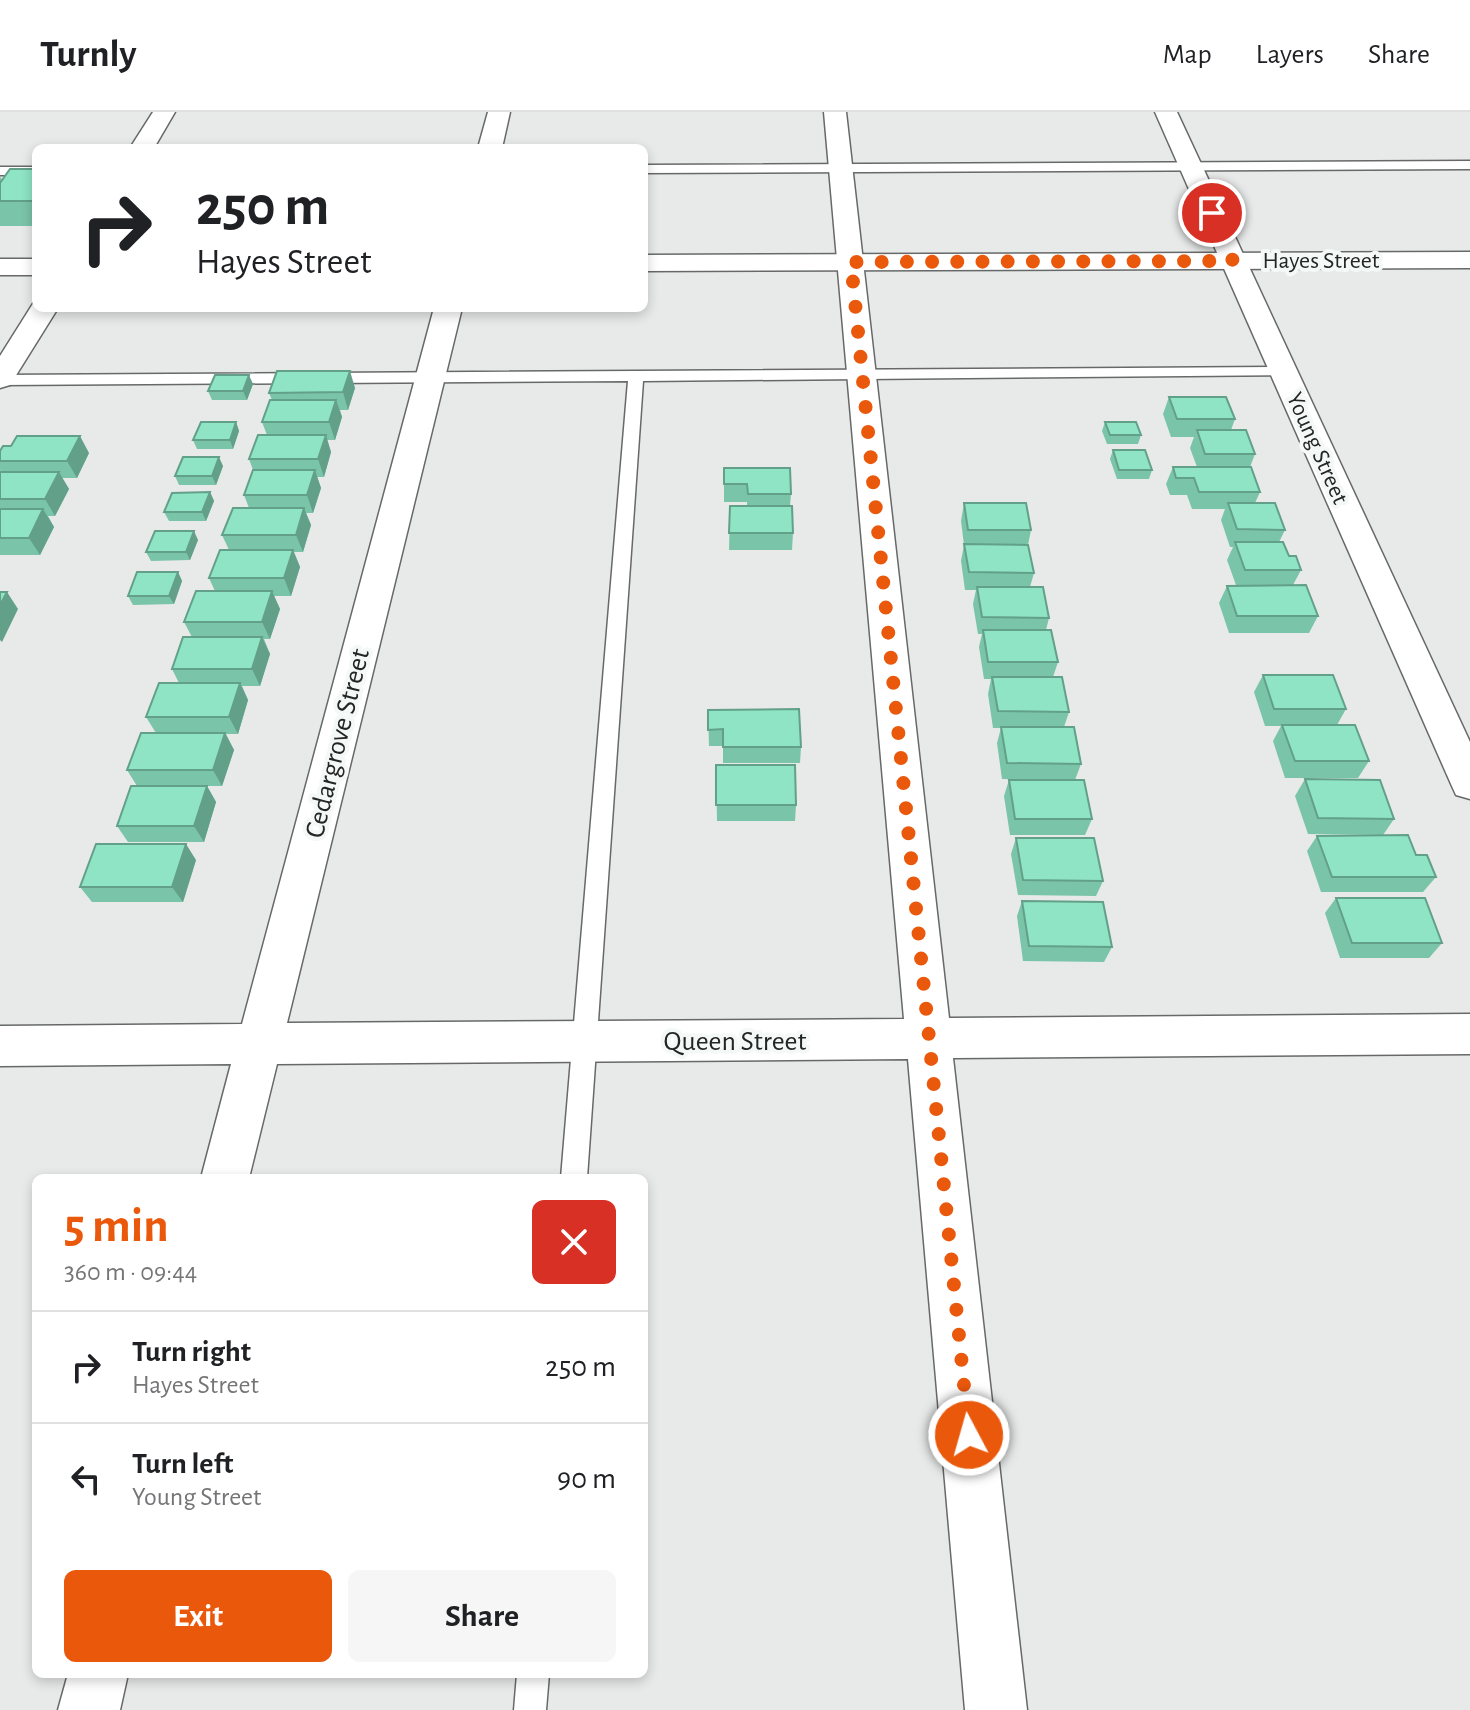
<!DOCTYPE html>
<meta charset="utf-8">
<style>
body{margin:0;font-family:"Alegreya Sans",sans-serif;background:#f6f6f6;color:#202124;height:100vh;display:flex;flex-direction:column;font-size:30px;white-space:nowrap}
*{box-sizing:border-box;margin:0}
p{font-size:26px;color:#757577}
.icon{flex:none;width:44px;height:44px;fill:none;stroke:currentColor;stroke-width:2;stroke-linecap:round;stroke-linejoin:round}
.map{position:relative;flex:1;overflow:hidden}
.details{position:absolute;left:32px;top:1062px;width:616px;height:504px;display:flex;flex-direction:column;background:#fff;border-radius:12px;box-shadow:0 4px 12px #0003}
.details>*{flex:none}
.hud{position:absolute;left:32px;top:32px;width:616px;height:168px;border-radius:12px;box-shadow:0 4px 12px #0003;background:#fff;color:#202124;overflow:hidden}
.pin{position:absolute;display:grid;place-items:center;width:68px;height:68px;color:#fff;margin:-34px;border:4px solid #fff;border-radius:50%;box-shadow:0 2px 8px #0007}
.me{position:absolute;width:88px;margin:-44px;rotate:354deg;stroke-linejoin:round;filter:drop-shadow(0 0 6px #0008)}
.turn{display:flex;align-items:center;gap:28px;height:168px;padding:0 32px;font-size:36px}
.turn .icon{width:104px;height:104px;stroke-width:2.5}
.turn b{display:block;font-size:56px;line-height:68px}
.round{display:grid;place-items:center;flex:none;width:84px;height:84px;border-radius:12px;background:#f6f6f6}
.headline{display:flex;align-items:center;justify-content:space-between;height:136px;padding:0 32px}
h1{font-size:48px;font-weight:700;line-height:60px;color:#ea580c}
.cta{display:flex;gap:16px;margin-top:auto;padding:16px 32px}
.cta a{flex:1;height:92px;border-radius:12px;background:#ea580c;color:#fff;font-size:32px;font-weight:700;line-height:92px;text-align:center}
.cta a+a{background:#f6f6f6;color:#202124}
ul{padding:0;list-style:none}
li{display:flex;align-items:center;gap:24px;height:112px;padding:0 32px;border-top:2px solid #e0e0e0}
li div{flex:1}
li b{display:block;font-size:30px}
li em{font-style:normal}
header{display:flex;align-items:center;gap:48px;box-sizing:border-box;height:112px;padding:0 40px;background:#fff;border-bottom:2px solid #e0e0e0}
header strong{font-size:38px}
nav{display:flex;gap:44px;margin-inline-start:auto;font-size:28px}
.map>svg:first-child{display:block}
</style>
<header>
<strong>Turnly</strong>
<nav><a>Map</a><a>Layers</a><a>Share</a></nav>
</header>
<div class="map">
<svg width="1470" height="1598" viewBox="0 0 1470 1598">
<rect width="100%" height="100%" fill="#e7eae9"/>
<g fill="none" stroke-linecap="round" stroke-linejoin="round">
<defs>
<g id="service">
<path d="M 1470,49 L 1470,57 L 644,61 L 644,53 Z"/>
<rect x="0" y="55" width="36" height="8"/>
<path d="M 1283,255 L 1291,260 L 1288,263 L 643,269 L 587,1066 L 561,1066 L 628,269 L 0,273 L 0,263 Z"/>
<path d="M 517,1562 L 549,1562 L 546,1598 L 514,1598 Z"/>
</g>
<g id="minor">
<path d="M 153,0 L 175,0 L 154,36 L 130,36 Z"/>
<path d="M 488,0 L 510,0 L 502,36 L 478,36 Z"/>
<path d="M 824,0 L 846,0 L 949,906 L 1470,902 L 1470,942 L 953,946 L 1027,1598 L 965,1598 L 908,947 L 277,952 L 249,1066 L 201,1066 L 231,952 L 0,954 L 0,914 L 242,912 L 434,196 L 462,196 L 287,911 L 904,907 Z"/>
<path d="M 1155,0 L 1177,0 L 1470,630 L 1470,687 L 1456,683 L 1451,672 Z"/>
<path d="M 34,190 L 36,196 L 58,196 L 10,273 L 0,276 L 0,244 Z"/>
<path d="M 68,1562 L 128,1562 L 120,1598 L 58,1598 Z"/>
</g>
<g id="tertiary">
<path d="M 1470,140 L 1470,156 L 644,159 L 644,143 Z"/>
<rect x="0" y="147" width="36" height="16"/>
</g>
</defs>
<use href="#service" stroke="#666968" stroke-width="3"/>
<use href="#minor" stroke="#666968" stroke-width="3"/>
<use href="#tertiary" stroke="#666968" stroke-width="3"/>
<use href="#service" fill="#fff" fill-rule="evenodd"/>
<use href="#minor" fill="#fff" fill-rule="evenodd"/>
<use href="#tertiary" fill="#fff" fill-rule="evenodd"/>
</g>
<g fill="#7ac4a9">
<path d="M 36,57 L 36,114 L 0,114 L 0,64 L 2,68 Z"/>
<path d="M 253,272 L 247,288 L 212,288 L 208,279 Z"/>
<path d="M 355,276 L 348,298 L 340,298 L 342,305 L 335,328 L 327,328 L 331,340 L 324,365 L 317,365 L 321,376 L 313,401 L 306,401 L 311,413 L 303,440 L 294,440 L 300,455 L 291,484 L 274,484 L 280,497 L 270,527 L 264,527 L 270,542 L 260,574 L 242,574 L 248,588 L 238,622 L 226,622 L 234,638 L 222,674 L 207,674 L 216,690 L 204,730 L 128,730 L 117,714 L 137,674 L 127,658 L 156,621 L 146,605 L 179,571 L 172,557 L 192,525 L 184,510 L 215,479 L 209,466 L 229,438 L 222,423 L 249,396 L 244,383 L 253,358 L 249,347 L 267,323 L 262,310 L 272,288 L 269,281 Z"/>
<path d="M 1169,285 L 1235,307 L 1231,318 L 1255,342 L 1250,355 L 1260,380 L 1255,391 L 1285,418 L 1279,430 L 1301,458 L 1293,473 L 1318,504 L 1309,521 L 1229,521 L 1219,491 L 1227,474 L 1236,473 L 1227,448 L 1233,435 L 1230,435 L 1221,408 L 1225,397 L 1192,397 L 1187,383 L 1170,383 L 1166,372 L 1173,355 L 1197,355 L 1190,336 L 1194,325 L 1171,325 L 1163,302 Z"/>
<path d="M 236,310 L 239,319 L 233,337 L 197,337 L 193,328 Z"/>
<path d="M 1105,310 L 1141,323 L 1138,332 L 1107,332 L 1102,319 Z"/>
<path d="M 1113,338 L 1152,358 L 1149,367 L 1117,367 L 1110,347 Z"/>
<path d="M 0,339 L 89,341 L 77,366 L 62,366 L 69,377 L 55,404 L 48,404 L 54,415 L 40,443 L 0,443 L 0,360 L 1,360 L 0,358 Z"/>
<path d="M 223,354 L 216,373 L 179,373 L 175,364 Z"/>
<path d="M 724,356 L 791,382 L 790,394 L 793,421 L 792,438 L 729,438 L 730,394 L 747,394 L 747,390 L 724,390 Z"/>
<path d="M 210,380 L 214,389 L 206,409 L 169,409 L 164,400 Z"/>
<path d="M 964,391 L 1031,418 L 1028,433 L 1034,461 L 1030,475 L 1049,506 L 1046,518 L 1058,550 L 1053,565 L 1069,600 L 1064,615 L 1081,652 L 1075,668 L 1092,707 L 1085,723 L 1010,723 L 1004,684 L 1009,668 L 1071,668 L 1002,667 L 997,631 L 1001,616 L 993,616 L 988,582 L 991,567 L 984,567 L 979,535 L 982,522 L 978,522 L 973,492 L 976,478 L 965,478 L 961,449 L 964,433 L 961,409 Z"/>
<path d="M 198,428 L 190,448 L 151,449 L 146,440 Z"/>
<path d="M 178,460 L 182,469 L 174,492 L 133,493 L 128,484 Z"/>
<path d="M 1263,563 L 1346,597 L 1337,613 L 1369,649 L 1358,666 L 1285,666 L 1273,629 L 1281,614 L 1265,614 L 1254,580 Z"/>
<path d="M 708,598 L 801,635 L 800,651 L 723,651 L 723,634 L 709,634 Z"/>
<path d="M 716,653 L 796,693 L 795,709 L 717,709 Z"/>
<path d="M 1305,667 L 1394,707 L 1383,723 L 1308,722 L 1295,684 Z"/>
<path d="M 1317,724 L 1436,765 L 1423,780 L 1321,780 L 1307,739 Z"/>
<path d="M 1016,726 L 1103,769 L 1096,784 L 1018,783 L 1011,742 Z"/>
<path d="M 196,748 L 183,790 L 92,790 L 80,775 Z"/>
<path d="M 1336,786 L 1442,831 L 1429,846 L 1340,846 L 1325,801 Z"/>
<path d="M 1022,789 L 1112,835 L 1104,850 L 1023,849 L 1017,804 Z"/>
</g>
<g fill="#63a08a">
<path d="M 350,259 L 355,276 L 348,298 L 343,280 Z"/>
<path d="M 249,263 L 253,272 L 247,288 L 243,279 Z"/>
<path d="M 336,288 L 342,305 L 335,328 L 329,310 Z"/>
<path d="M 236,310 L 239,319 L 233,337 L 230,328 Z"/>
<path d="M 326,323 L 331,340 L 324,365 L 318,347 Z"/>
<path d="M 80,324 L 89,341 L 77,366 L 67,349 Z"/>
<path d="M 219,345 L 223,354 L 216,373 L 212,364 Z"/>
<path d="M 315,358 L 321,376 L 313,401 L 307,383 Z"/>
<path d="M 59,360 L 69,377 L 55,404 L 45,387 Z"/>
<path d="M 210,380 L 214,389 L 206,409 L 202,400 Z"/>
<path d="M 304,396 L 311,413 L 303,440 L 296,423 Z"/>
<path d="M 43,397 L 54,415 L 40,443 L 29,426 Z"/>
<path d="M 194,419 L 198,428 L 190,448 L 186,440 Z"/>
<path d="M 293,438 L 300,455 L 291,484 L 284,466 Z"/>
<path d="M 178,460 L 182,469 L 174,492 L 169,484 Z"/>
<path d="M 272,479 L 280,497 L 270,527 L 262,510 Z"/>
<path d="M 7,480 L 18,497 L 2,530 L 0,528 L 0,493 Z"/>
<path d="M 262,525 L 270,542 L 260,574 L 252,557 Z"/>
<path d="M 240,571 L 248,588 L 238,622 L 229,605 Z"/>
<path d="M 225,621 L 234,638 L 222,674 L 213,658 Z"/>
<path d="M 207,674 L 216,690 L 204,730 L 194,714 Z"/>
<path d="M 186,732 L 196,748 L 183,790 L 172,775 Z"/>
</g>
<g fill="#8ee4c5" stroke="#63a08a" stroke-width="2">
<path d="M 10,57 L 36,57 L 36,89 L 0,89 L 0,71 Z"/>
<path d="M 277,259 L 350,259 L 343,280 L 269,281 Z"/>
<path d="M 215,263 L 249,263 L 243,279 L 208,279 Z"/>
<path d="M 1169,285 L 1226,285 L 1235,307 L 1177,307 Z"/>
<path d="M 270,288 L 336,288 L 329,310 L 262,310 Z"/>
<path d="M 201,310 L 236,310 L 230,328 L 193,328 Z"/>
<path d="M 1105,310 L 1136,310 L 1141,323 L 1110,323 Z"/>
<path d="M 1197,318 L 1246,318 L 1255,342 L 1205,342 Z"/>
<path d="M 258,323 L 326,323 L 318,347 L 249,347 Z"/>
<path d="M 17,324 L 80,324 L 67,349 L 0,349 L 0,339 L 3,334 L 11,334 Z"/>
<path d="M 1113,338 L 1145,338 L 1152,358 L 1119,358 Z"/>
<path d="M 183,345 L 219,345 L 212,364 L 175,364 Z"/>
<path d="M 1173,355 L 1251,355 L 1260,380 L 1199,380 L 1194,366 L 1176,366 Z"/>
<path d="M 724,356 L 790,356 L 791,382 L 748,382 L 747,372 L 724,372 Z"/>
<path d="M 253,358 L 315,358 L 307,383 L 244,383 Z"/>
<path d="M 0,360 L 59,360 L 45,387 L 0,387 Z"/>
<path d="M 210,380 L 202,400 L 164,400 L 172,381 Z"/>
<path d="M 964,391 L 1026,391 L 1031,418 L 968,418 Z"/>
<path d="M 1228,391 L 1275,391 L 1285,418 L 1237,417 Z"/>
<path d="M 730,394 L 792,394 L 793,421 L 729,421 Z"/>
<path d="M 233,396 L 304,396 L 296,423 L 222,423 Z"/>
<path d="M 0,397 L 43,397 L 29,426 L 0,426 Z"/>
<path d="M 155,419 L 194,419 L 186,440 L 146,440 Z"/>
<path d="M 1235,430 L 1283,430 L 1289,444 L 1296,444 L 1301,458 L 1245,458 Z"/>
<path d="M 964,432 L 1028,433 L 1034,461 L 969,460 Z"/>
<path d="M 220,438 L 293,438 L 284,466 L 209,466 Z"/>
<path d="M 137,460 L 178,460 L 169,484 L 128,484 Z"/>
<path d="M 1306,473 L 1318,504 L 1237,504 L 1227,474 Z"/>
<path d="M 977,475 L 1043,475 L 1049,506 L 982,505 Z"/>
<path d="M 196,479 L 272,479 L 262,510 L 184,510 Z"/>
<path d="M 0,480 L 7,480 L 0,493 Z"/>
<path d="M 983,518 L 1051,518 L 1058,550 L 988,550 Z"/>
<path d="M 183,525 L 262,525 L 252,557 L 172,557 Z"/>
<path d="M 1263,563 L 1333,563 L 1346,597 L 1274,597 Z"/>
<path d="M 992,565 L 1062,565 L 1069,600 L 998,599 Z"/>
<path d="M 159,571 L 240,571 L 229,605 L 146,605 Z"/>
<path d="M 799,597 L 801,635 L 723,635 L 723,617 L 708,618 L 708,598 Z"/>
<path d="M 1282,613 L 1355,613 L 1369,649 L 1295,649 Z"/>
<path d="M 1001,615 L 1074,615 L 1081,652 L 1007,651 Z"/>
<path d="M 141,621 L 225,621 L 213,658 L 127,658 Z"/>
<path d="M 716,653 L 795,653 L 796,693 L 716,693 Z"/>
<path d="M 1305,667 L 1380,668 L 1394,707 L 1318,706 Z"/>
<path d="M 1009,668 L 1084,668 L 1092,707 L 1015,707 Z"/>
<path d="M 131,674 L 207,674 L 194,714 L 117,714 Z"/>
<path d="M 1408,723 L 1416,743 L 1427,743 L 1436,765 L 1332,765 L 1317,724 Z"/>
<path d="M 1016,726 L 1094,726 L 1103,769 L 1023,768 Z"/>
<path d="M 96,732 L 186,732 L 172,775 L 80,775 Z"/>
<path d="M 1336,786 L 1425,786 L 1442,831 L 1352,831 Z"/>
<path d="M 1022,789 L 1103,790 L 1112,835 L 1029,834 Z"/>
</g>
<g fill="none" stroke-linecap="round" stroke-linejoin="round">
<path stroke="#ea580c" stroke-width="14" stroke-dasharray="0 25.2" d="M 969,1323 L 851,150 L 1233,149 L 1212,101"/>
</g>
<g text-anchor="middle" stroke-width="8" stroke-linejoin="round" paint-order="stroke">
<g font-size="24" fill="#242625" stroke="#f4f8f6">
<text x="1321" y="156">Hayes Street</text>
<text transform="translate(1318 336) rotate(66)" y="8">Young Street</text>
</g>
<g font-size="28" fill="#242625" stroke="#f4f8f6">
<text transform="translate(336 631) rotate(-76)" y="10">Cedargrove Street</text>
<text x="735" y="938">Queen Street</text>
</g>
</g>
</svg>
<div class="pin" style="left:1212px;top:101px;background:#d93025"><svg class="icon" aria-label="arrive" viewBox="0 0 24 24"><path d="M6 21V4h12l-3 4 3 4H6"/></svg></div>
<svg class="me" style="left:969px;top:1323px" viewBox="-20 -20 40 40"><circle r="17" fill="#ea580c" stroke="#fff" stroke-width="3"/><path d="M0-11L8 9 0 5-8 9z" fill="#fff"/></svg>
<div class="hud">
<div class="turn"><svg class="icon" aria-label="right" viewBox="0 0 24 24"><path d="M7 20v-9h11M14 6l5 5-5 5"/></svg><div><b>250 m</b>Hayes Street</div></div>
</div>
<section class="details">
<div class="headline"><div><h1>5 min</h1><p>360 m · 09:44</p></div><a class="round" style="background:#d93025;color:#fff"><svg class="icon" aria-label="close" viewBox="0 0 24 24"><path d="M6 6l12 12M18 6L6 18"/></svg></a></div>
<ul>
<li><svg class="icon" aria-label="right" viewBox="0 0 24 24"><path d="M7 20v-9h11M14 6l5 5-5 5"/></svg><div><b>Turn right</b><p>Hayes Street</p></div><em>250 m</em></li>
<li><svg class="icon" aria-label="left" viewBox="0 0 24 24"><path d="M17 20v-9H6M10 6l-5 5 5 5"/></svg><div><b>Turn left</b><p>Young Street</p></div><em>90 m</em></li>
</ul>
<div class="cta"><a>Exit</a><a>Share</a></div>
</section>
</div>
